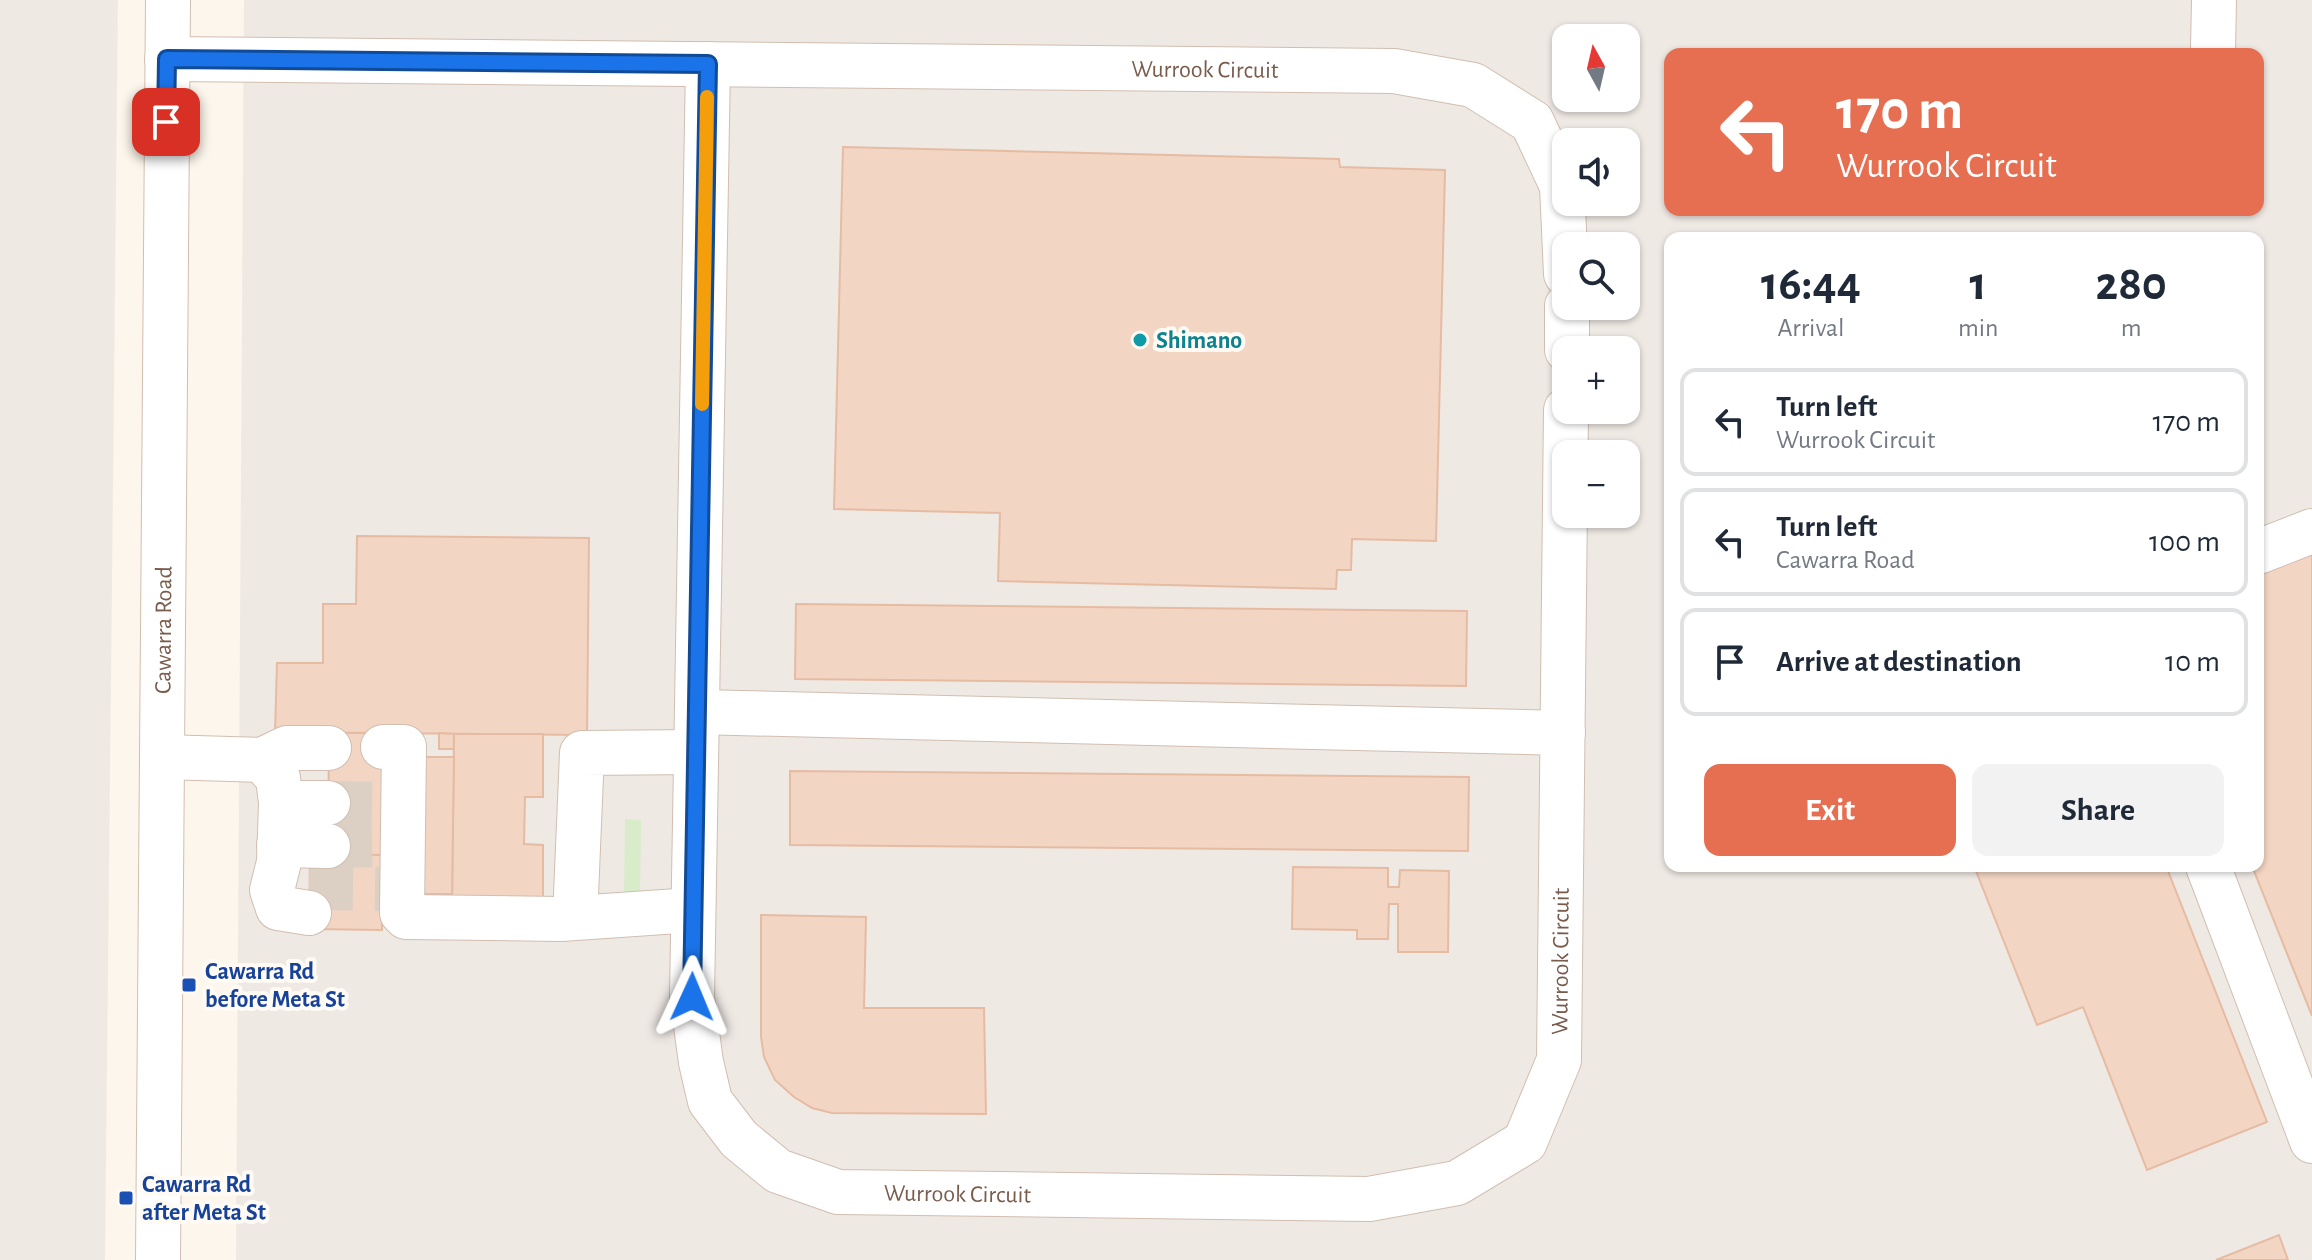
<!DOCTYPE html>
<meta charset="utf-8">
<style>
body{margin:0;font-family:"Alegreya Sans",sans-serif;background:#f2f2f3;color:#1f2937;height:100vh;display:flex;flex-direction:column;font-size:30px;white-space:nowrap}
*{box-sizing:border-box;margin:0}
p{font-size:26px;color:#747a83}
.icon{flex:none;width:44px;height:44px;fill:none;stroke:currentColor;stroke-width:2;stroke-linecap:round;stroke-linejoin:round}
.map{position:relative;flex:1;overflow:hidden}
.sheet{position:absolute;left:1664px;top:232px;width:600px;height:640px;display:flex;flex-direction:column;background:#fff;border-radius:16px;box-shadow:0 2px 6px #0004}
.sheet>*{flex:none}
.banner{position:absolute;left:1664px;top:48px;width:600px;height:168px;border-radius:16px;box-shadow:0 2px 6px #0004;background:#e76f51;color:#fff;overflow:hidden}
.needle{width:52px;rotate:352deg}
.controls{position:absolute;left:1552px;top:24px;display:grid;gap:16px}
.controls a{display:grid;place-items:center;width:88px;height:88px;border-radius:16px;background:#fff;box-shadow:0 2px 6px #0004;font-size:40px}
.pin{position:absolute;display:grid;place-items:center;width:68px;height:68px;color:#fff;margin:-34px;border-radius:16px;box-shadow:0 4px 12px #0006}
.me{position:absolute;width:88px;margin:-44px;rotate:1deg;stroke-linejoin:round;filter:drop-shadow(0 0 6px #0008)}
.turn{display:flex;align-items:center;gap:28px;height:168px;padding:0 40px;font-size:36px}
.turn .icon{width:104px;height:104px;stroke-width:2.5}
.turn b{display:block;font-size:56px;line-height:68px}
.eta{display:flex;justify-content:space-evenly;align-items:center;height:136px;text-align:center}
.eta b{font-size:48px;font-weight:600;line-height:56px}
.cta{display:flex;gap:16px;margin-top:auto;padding:16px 40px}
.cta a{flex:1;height:92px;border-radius:16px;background:#e76f51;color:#fff;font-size:32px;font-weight:600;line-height:92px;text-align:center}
.cta a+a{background:#f2f2f3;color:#1f2937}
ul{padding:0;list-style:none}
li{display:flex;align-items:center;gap:24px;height:108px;margin:0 16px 12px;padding:0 24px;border:4px solid #e0e1e3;border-radius:16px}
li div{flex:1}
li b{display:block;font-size:30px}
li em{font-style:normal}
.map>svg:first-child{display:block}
</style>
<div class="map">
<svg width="2312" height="1260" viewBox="0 0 2312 1260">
<rect width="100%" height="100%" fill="#fdf6ec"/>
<g fill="#efe9e4" fill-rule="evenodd">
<path d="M 0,0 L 118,0 L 105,1260 L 0,1260 Z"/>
<path d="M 244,0 L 2312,0 L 2312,1260 L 236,1260 ZM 1566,38 L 1626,38 L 1626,98 L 1566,98 ZM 1670,54 L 2258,54 L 2258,210 L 1670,210 ZM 1566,142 L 1626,142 L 1626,202 L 1566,202 ZM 1670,238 L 2258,238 L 2258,866 L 1670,866 ZM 1566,246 L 1626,246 L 1626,306 L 1566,306 ZM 1566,350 L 1626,350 L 1626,410 L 1566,410 ZM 1566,454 L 1626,454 L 1626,514 L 1566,514 Z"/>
</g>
<path fill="#d8ecc9" d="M 625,819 L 641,820 L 640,900 L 624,899 Z"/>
<g fill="#f3d5c3" stroke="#e6bba3" stroke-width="2">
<path d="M 843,147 L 1339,159 L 1340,167 L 1445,170 L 1436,541 L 1352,539 L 1351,570 L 1337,570 L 1336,589 L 998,581 L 1000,513 L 834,509 Z"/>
<path d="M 357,536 L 589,538 L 587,735 L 275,732 L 277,663 L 323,663 L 323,604 L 356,604 Z"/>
<path d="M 2312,552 L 2312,1016 L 2252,866 L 2258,866 L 2258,573 Z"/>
<path d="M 796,604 L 1467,611 L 1466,686 L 795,679 Z"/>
<path d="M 329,733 L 384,733 L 382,855 L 328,854 Z"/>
<path d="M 439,733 L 454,734 L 454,749 L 439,749 Z"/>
<path d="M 454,734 L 543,734 L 543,797 L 525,797 L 524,844 L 543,845 L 543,909 L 452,908 Z"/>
<path d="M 420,757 L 454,757 L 452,894 L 419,894 Z"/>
<path d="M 790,771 L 1469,777 L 1468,851 L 790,845 Z"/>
<path d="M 310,854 L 382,855 L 382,930 L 309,929 Z"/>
<path d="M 1974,866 L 2166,866 L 2267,1122 L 2147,1170 L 2083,1007 L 2037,1025 Z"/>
<path d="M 1293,867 L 1388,868 L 1388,887 L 1399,887 L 1400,870 L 1449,871 L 1448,952 L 1398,952 L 1398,904 L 1389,904 L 1388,939 L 1357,939 L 1357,930 L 1292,929 Z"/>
<path d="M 761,915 L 866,917 L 864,1008 L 984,1008 L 986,1114 L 832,1113 L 812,1108 L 794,1097 L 775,1080 L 764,1057 L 761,1037 Z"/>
<path d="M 2279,1235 L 2288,1260 L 2216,1260 Z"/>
</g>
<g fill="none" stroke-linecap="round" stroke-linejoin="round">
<g stroke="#dcd0c4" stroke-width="44" stroke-dasharray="44 22" stroke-linecap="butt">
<path d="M 328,803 L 383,804"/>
<path d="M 328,846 L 382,845"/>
<path d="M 309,888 L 382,889"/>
</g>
<defs>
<g id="minor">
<path d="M 2213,51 L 2214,0"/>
<path id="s1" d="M 167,59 L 1394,71 L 1473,85 L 1532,122 L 1562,186 L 1566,274"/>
<path id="s2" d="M 708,64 L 692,997 L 701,1062 L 710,1101 L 739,1139 L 778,1171 L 838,1192 L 1369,1199 L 1457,1183 L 1525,1142 L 1559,1060 L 1566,410"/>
<path d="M 1567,350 L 1567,306"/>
<path d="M 2258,552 L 2312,531"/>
<path d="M 697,712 L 1563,733"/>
<path d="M 383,747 L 404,747 L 402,913 L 406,917 L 561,919 L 693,910"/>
<path d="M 162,757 L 262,760 L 287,748 L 329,748"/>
<path d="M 262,760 L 278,778 L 281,803 L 279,862 L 272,890 L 278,908 L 309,913"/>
<path d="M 281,803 L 328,803"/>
<path d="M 279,845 L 328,846"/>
<path d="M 2208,866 L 2312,1141"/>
<path d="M 576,895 L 582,753 L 696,752"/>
<path id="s3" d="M 158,1260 L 168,0"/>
</g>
</defs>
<use href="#minor" stroke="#d1beb0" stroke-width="46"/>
<use href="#minor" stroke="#fff" stroke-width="44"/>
</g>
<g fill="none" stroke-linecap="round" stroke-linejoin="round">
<defs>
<path id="route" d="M 166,122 L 167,59 L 708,64 L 692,997"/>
</defs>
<use href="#route" stroke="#114b97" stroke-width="20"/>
<use href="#route" stroke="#1a73e8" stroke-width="14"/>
<path stroke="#f59e0b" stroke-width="14" d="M 702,404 L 707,97"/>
</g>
<circle fill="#0f9aa8" stroke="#fffaf3" stroke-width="3" cx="1140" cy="340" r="8"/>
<g fill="#1a4fb4" stroke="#fffaf3" stroke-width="3">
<rect x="181" y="977" width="16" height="16" rx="4"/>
<rect x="118" y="1190" width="16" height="16" rx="4"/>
</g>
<g text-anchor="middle" stroke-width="8" stroke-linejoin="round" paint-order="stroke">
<g font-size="24" fill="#7a5c4d" stroke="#fffaf3">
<text dy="8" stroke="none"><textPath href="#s1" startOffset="1038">Wurrook Circuit</textPath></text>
<text dy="8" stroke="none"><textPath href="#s3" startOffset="630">Cawarra Road</textPath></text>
<text dy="8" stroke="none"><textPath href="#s2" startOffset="2088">Wurrook Circuit</textPath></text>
<text dy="8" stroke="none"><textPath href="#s2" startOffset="1320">Wurrook Circuit</textPath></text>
</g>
<g font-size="24" font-weight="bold" fill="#0d838f" stroke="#fffaf3" text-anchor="start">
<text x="1156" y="348">Shimano</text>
</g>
<g font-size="24" font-weight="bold" fill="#164399" stroke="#fffaf3" text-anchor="start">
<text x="205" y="979">Cawarra Rd<tspan x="205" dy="28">before Meta St</tspan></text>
<text x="142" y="1192">Cawarra Rd<tspan x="142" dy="28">after Meta St</tspan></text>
</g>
</g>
</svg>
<div class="controls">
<a><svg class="needle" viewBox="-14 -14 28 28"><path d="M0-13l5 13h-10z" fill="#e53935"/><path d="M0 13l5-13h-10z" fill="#747a83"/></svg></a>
<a><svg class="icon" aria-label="sound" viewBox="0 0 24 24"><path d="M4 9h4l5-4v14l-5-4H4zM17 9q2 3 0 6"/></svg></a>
<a><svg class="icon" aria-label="search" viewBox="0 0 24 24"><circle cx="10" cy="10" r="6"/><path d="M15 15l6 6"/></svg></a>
<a>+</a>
<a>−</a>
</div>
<div class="pin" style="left:166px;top:122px;background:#d93025"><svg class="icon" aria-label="arrive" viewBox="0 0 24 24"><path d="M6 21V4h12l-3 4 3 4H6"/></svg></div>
<svg class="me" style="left:692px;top:997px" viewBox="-20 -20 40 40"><path d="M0-17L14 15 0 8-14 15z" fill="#1a73e8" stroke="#fff" stroke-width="4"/></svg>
<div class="banner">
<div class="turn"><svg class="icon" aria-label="left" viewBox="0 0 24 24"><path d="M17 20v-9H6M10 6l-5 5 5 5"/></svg><div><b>170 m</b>Wurrook Circuit</div></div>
</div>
<section class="sheet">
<div class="eta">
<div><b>16:44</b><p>Arrival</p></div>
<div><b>1</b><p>min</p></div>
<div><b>280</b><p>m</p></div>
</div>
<ul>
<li><svg class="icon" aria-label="left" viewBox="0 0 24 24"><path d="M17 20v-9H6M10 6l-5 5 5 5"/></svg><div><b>Turn left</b><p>Wurrook Circuit</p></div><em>170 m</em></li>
<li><svg class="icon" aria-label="left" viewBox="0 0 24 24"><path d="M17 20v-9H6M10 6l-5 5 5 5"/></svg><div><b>Turn left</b><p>Cawarra Road</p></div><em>100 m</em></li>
<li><svg class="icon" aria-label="arrive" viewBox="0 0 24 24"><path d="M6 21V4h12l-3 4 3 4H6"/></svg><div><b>Arrive at destination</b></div><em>10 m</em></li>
</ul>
<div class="cta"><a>Exit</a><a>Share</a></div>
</section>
</div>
